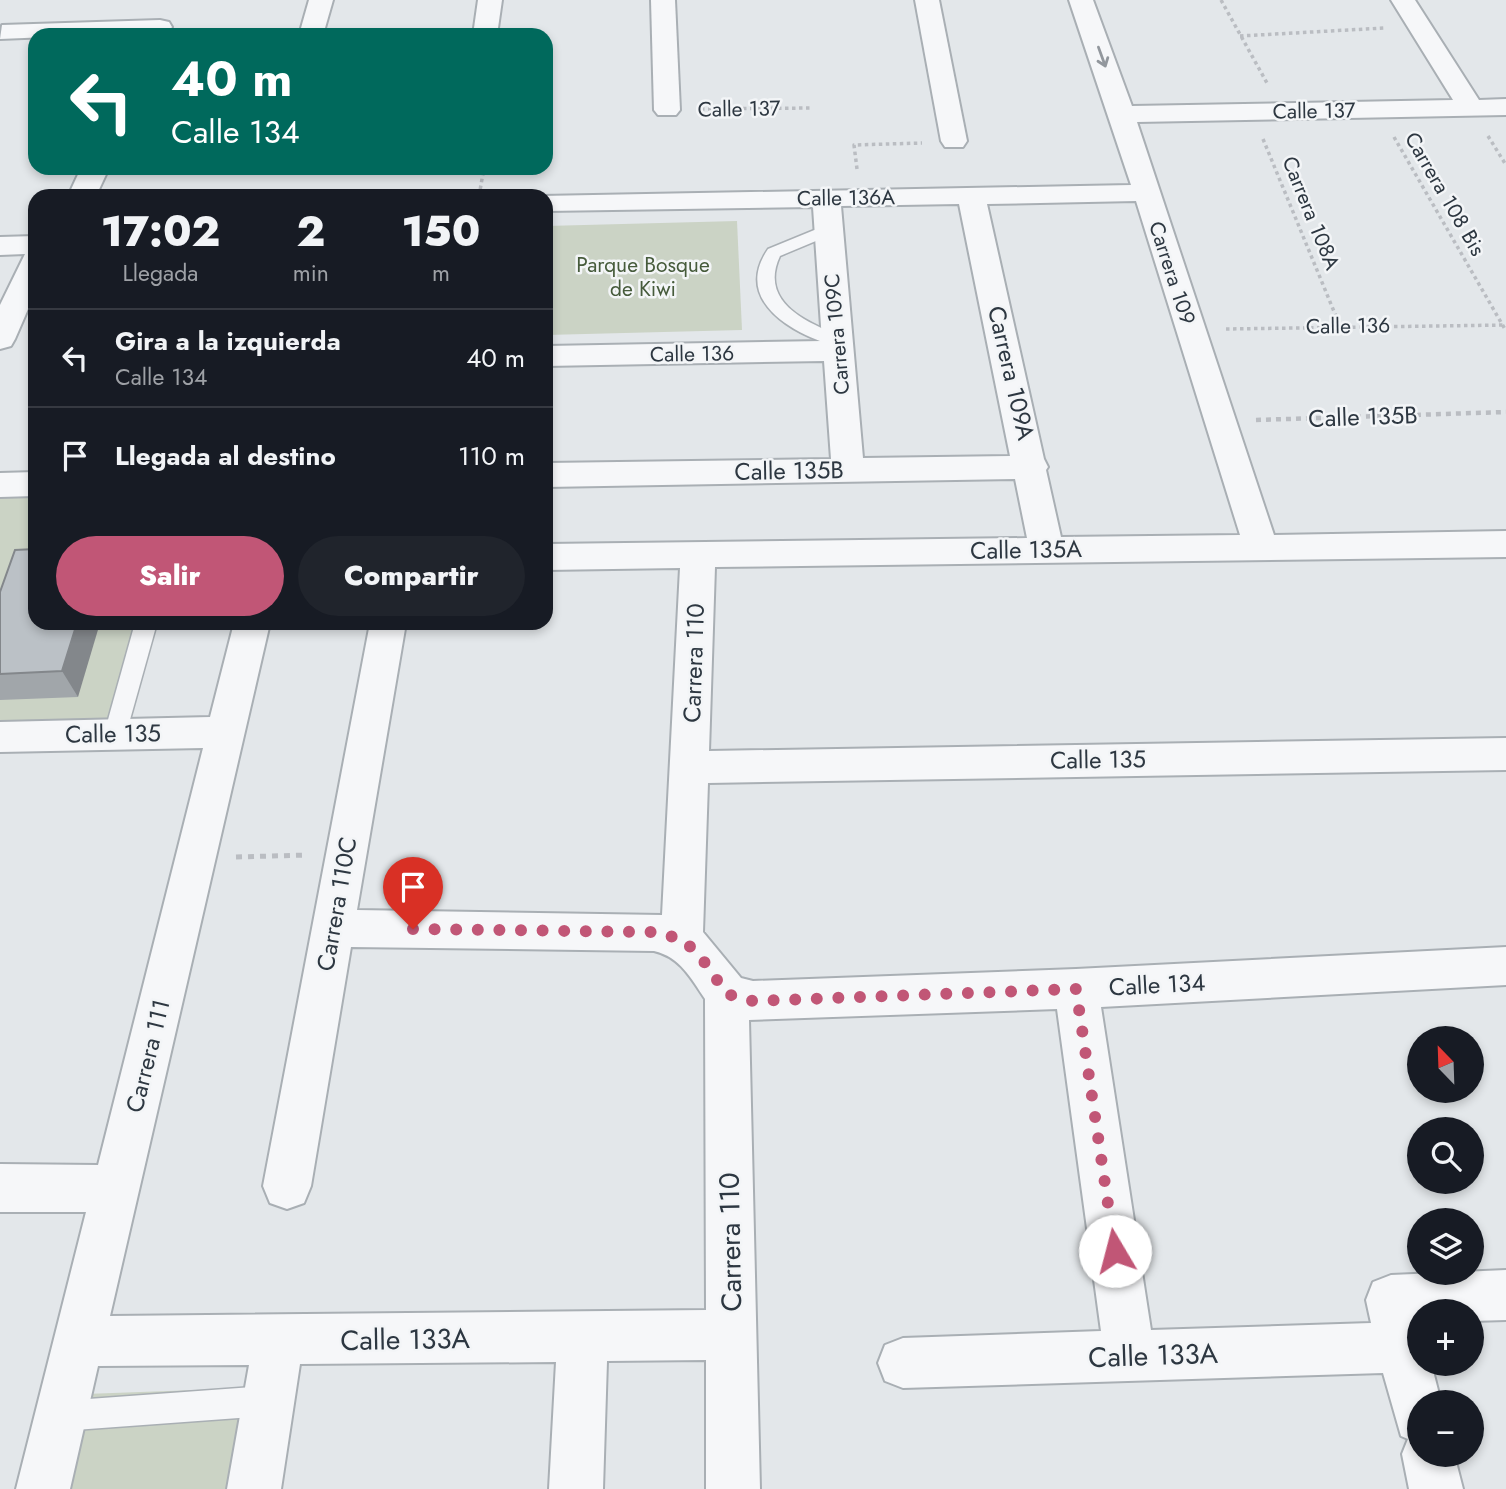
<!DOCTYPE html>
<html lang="es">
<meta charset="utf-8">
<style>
body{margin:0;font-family:Jost,sans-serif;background:#20242c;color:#f1f3f6;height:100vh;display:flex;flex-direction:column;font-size:26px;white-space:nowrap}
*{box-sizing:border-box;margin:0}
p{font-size:23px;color:#9ea1a6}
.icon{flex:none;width:38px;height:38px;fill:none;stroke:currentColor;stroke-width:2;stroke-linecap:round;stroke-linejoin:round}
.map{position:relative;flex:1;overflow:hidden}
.panel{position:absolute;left:28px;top:189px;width:525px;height:441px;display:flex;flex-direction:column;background:#171b24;border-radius:21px;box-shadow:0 4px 10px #0003}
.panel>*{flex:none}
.guide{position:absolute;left:28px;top:28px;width:525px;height:147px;border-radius:21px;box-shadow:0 4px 10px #0003;background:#00695c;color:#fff;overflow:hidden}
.needle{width:46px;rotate:337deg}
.tools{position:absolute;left:1407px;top:1026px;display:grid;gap:14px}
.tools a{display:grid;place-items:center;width:77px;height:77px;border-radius:50%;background:#171b24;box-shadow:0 4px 10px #0003;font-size:35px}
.pin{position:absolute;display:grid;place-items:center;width:60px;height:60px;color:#fff;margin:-72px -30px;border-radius:50% 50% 50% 0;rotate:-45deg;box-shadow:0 0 7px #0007}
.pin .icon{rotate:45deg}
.me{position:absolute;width:77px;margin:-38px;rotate:352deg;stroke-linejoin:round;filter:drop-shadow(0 0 5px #0008)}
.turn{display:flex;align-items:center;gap:24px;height:147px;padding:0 28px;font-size:32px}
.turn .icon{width:91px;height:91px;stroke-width:2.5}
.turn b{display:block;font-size:49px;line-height:60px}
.eta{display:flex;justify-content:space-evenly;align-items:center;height:119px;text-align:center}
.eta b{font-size:42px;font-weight:800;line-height:49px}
.button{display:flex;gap:14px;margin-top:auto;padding:14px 28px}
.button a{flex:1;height:80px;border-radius:42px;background:#c15676;color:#fff;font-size:28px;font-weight:800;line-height:80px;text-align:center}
.button a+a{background:#20242c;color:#f1f3f6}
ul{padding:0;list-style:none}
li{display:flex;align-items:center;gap:21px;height:98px;padding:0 28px;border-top:2px solid #363941}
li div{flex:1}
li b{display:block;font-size:26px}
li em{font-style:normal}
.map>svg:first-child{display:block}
</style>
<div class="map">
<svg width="1506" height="1489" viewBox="0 0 1506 1489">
<rect width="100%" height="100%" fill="#e3e7ea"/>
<g fill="#cbd3c5">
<path d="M 737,221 L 742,330 L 546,335 L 546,226 Z"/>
<path d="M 35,484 L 35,623 L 146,623 L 115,734 L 0,737 L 0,485 Z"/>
<path d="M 251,1388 L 234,1489 L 62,1489 L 85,1394 Z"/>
</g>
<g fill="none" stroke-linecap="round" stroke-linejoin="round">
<defs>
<g id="lane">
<path d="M 829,224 L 835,225 L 835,233 L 780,256 C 758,303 809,324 844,337 L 847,341 L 838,347 C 795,335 732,302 768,249 Z"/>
<path d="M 135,623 L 157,623 L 126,734 L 123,740 L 115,743 L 107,740 L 104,734 Z"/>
<path d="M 268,1386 L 279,1390 L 283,1401 L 279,1412 L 268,1416 L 61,1431 L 50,1427 L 46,1416 L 50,1405 L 61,1401 Z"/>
</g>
<g id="street">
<path d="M 309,0 L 333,0 L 323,35 L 299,35 Z"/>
<path d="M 478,0 L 502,0 L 497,35 L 473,35 Z"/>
<path d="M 651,0 L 675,0 L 680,110 L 676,115 L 658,115 L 654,110 Z"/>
<path d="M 915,0 L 939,0 L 967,141 L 963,147 L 945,147 L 941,141 Z"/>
<path d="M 1069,0 L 1093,0 L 1132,106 L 1453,100 L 1391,0 L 1415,0 L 1479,100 L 1506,99 L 1506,115 L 1137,122 L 1274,535 L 1506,531 L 1506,557 L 715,567 L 709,751 L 1506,738 L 1506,770 L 708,783 L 703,932 L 741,978 L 753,981 L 1076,969 L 1506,947 L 1506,985 L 1101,1007 L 1151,1330 L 1371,1323 L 1366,1300 L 1373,1282 L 1391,1275 L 1506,1270 L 1506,1320 L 1472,1321 L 1472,1311 L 1419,1311 L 1419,1363 L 1431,1363 L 1441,1402 L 1419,1402 L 1419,1454 L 1454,1454 L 1463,1489 L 1409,1489 L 1402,1454 L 1408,1439 L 1401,1436 L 1383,1373 L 903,1388 L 885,1381 L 878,1363 L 885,1345 L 903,1338 L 1101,1331 L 1057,1009 L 749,1020 L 760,1489 L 706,1489 L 706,1360 L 607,1361 L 603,1489 L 549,1489 L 556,1362 L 300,1364 L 281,1489 L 227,1489 L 249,1365 L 98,1366 L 70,1489 L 16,1489 L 86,1212 L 0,1212 L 0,1164 L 98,1165 L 203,748 L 0,752 L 0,722 L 210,717 L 234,623 L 270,623 L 110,1316 L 706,1310 L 705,999 C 691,978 680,957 654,951 L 351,947 L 311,1186 L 304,1203 L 287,1209 L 270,1203 L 263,1186 L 370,623 L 406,623 L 357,910 L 662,915 L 680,568 L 546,570 L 546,544 L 1027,538 L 1015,479 L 546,487 L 546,463 L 831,459 L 824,361 L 546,366 L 546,346 L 822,341 L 813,207 L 546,211 L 546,196 L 541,196 L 1131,185 ZM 1136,201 L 1240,535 L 1061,537 L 1046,470 L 1048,467 L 1044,459 L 987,204 ZM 959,204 L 1010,456 L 863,458 L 841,206 Z"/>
<path d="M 160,20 L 169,22 L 172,27 L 169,32 L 0,39 L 2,25 Z"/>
<path d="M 81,168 L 109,168 L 96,196 L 68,196 Z"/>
<path d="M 35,236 L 35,293 L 15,339 L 11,346 L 0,349 L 0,305 L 25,254 L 0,255 L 0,237 Z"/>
<path d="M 35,472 L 35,496 L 0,497 L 0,473 Z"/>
</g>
</defs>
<use href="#lane" stroke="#a9afb4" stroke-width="3"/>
<use href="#street" stroke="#a9afb4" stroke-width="4"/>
<g stroke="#babdc2" stroke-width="3.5" stroke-dasharray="3.5 3.5" stroke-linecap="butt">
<path d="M 1221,0 L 1267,83"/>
<path d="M 1240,36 L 1384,28"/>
<path d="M 701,109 L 812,108"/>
<path d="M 1488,136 L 1506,165"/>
<path d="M 1394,137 L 1506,331"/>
<path d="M 1263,139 L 1340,326"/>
<path d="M 857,169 L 854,145 L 922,143"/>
<path d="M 479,196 L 484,168"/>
<path d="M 1226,329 L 1506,325"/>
</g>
<path stroke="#babdc2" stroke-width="4.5" stroke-dasharray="5 5" stroke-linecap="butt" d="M 1256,420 L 1506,412"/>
<path stroke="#babdc2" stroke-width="5" stroke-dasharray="6 6" stroke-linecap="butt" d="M 236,857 L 307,855"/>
<use href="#lane" fill="#f6f7f9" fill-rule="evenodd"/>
<use href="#street" fill="#f6f7f9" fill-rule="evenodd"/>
</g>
<path fill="#a1a6aa" d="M 35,549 L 78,697 L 0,700 L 0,592 Z"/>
<path fill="#83878b" d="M 77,623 L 100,623 L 78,697 L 62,671 Z"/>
<path fill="#bbc1c6" stroke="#83878b" stroke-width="2" d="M 35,549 L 35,623 L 77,623 L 62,671 L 0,674 L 0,592 L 15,550 Z"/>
<defs><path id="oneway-shaft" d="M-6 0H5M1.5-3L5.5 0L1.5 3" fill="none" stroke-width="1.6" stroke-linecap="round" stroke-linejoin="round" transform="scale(1.75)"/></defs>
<use stroke="#92979d" href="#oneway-shaft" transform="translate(1102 57) rotate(70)"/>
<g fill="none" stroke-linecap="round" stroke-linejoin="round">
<path stroke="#c15676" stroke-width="12" stroke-dasharray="0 21.6" d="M 413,929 L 654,932 L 682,939 L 700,956 L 727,994 L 753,1001 L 1076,989 L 1115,1251"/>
</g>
<g text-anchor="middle" stroke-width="5" stroke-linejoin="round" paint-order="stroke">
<g font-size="21" fill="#2d3741" stroke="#f3f5f7">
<text transform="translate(739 109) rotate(-1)" y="7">Calle 137</text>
<text transform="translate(1314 111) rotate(-1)" y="7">Calle 137</text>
<text transform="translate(1445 194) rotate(60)" y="7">Carrera 108 Bis</text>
<text transform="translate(846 198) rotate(-1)" y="7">Calle 136A</text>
<text transform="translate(1311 213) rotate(68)" y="7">Carrera 108A</text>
<text transform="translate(1172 273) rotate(72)" y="7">Carrera 109</text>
<text transform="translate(1348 326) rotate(-1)" y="7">Calle 136</text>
<text transform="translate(837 334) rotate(-95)" y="7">Carrera 109C</text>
<text transform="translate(692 354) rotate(-1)" y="7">Calle 136</text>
</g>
<g font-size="21" fill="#465b3b" stroke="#f3f5f7">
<text x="643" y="272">Parque Bosque<tspan x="643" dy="24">de Kiwi</tspan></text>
</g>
<g font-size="24" fill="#2d3741" stroke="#f3f5f7">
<text transform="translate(1011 373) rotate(77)" y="8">Carrera 109A</text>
<text transform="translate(1363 417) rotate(-2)" y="8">Calle 135B</text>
<text transform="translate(789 471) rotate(-1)" y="8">Calle 135B</text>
<text transform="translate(1026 550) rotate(-1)" y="8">Calle 135A</text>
<text transform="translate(694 663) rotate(-88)" y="8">Carrera 110</text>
<text transform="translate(113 734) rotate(-1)" y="8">Calle 135</text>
<text transform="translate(1098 760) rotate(-1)" y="8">Calle 135</text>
<text transform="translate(337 904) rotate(-80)" y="8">Carrera 110C</text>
<text transform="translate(1157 985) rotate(-3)" y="8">Calle 134</text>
<text transform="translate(148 1056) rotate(-76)" y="8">Carrera 111</text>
</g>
<g font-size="28" fill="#2d3741" stroke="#f3f5f7">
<text transform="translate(730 1242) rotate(-91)" y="10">Carrera 110</text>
<text transform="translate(405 1339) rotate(-1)" y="10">Calle 133A</text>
<text transform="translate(1153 1355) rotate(-2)" y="10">Calle 133A</text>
</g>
</g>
</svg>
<div class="tools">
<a><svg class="needle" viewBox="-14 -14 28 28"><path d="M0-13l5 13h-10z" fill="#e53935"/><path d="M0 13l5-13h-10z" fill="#9ea1a6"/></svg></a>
<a><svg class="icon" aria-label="search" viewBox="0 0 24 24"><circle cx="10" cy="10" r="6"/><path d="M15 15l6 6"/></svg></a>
<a><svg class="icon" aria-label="layers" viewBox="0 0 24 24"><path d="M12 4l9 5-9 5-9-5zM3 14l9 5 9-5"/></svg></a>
<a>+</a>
<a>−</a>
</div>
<div class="pin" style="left:413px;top:929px;background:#d93025"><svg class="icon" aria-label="arrive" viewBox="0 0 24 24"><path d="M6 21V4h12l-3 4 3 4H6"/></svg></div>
<svg class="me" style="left:1115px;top:1251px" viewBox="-20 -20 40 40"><circle r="19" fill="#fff"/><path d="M0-13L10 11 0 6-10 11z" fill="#c15676"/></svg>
<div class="guide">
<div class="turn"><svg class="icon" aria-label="left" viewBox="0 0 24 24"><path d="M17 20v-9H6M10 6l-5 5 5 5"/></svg><div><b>40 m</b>Calle 134</div></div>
</div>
<section class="panel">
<div class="eta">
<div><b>17:02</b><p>Llegada</p></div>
<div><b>2</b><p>min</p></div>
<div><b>150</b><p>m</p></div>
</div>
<ul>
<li><svg class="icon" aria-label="left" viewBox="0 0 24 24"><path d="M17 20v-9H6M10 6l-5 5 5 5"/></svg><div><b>Gira a la izquierda</b><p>Calle 134</p></div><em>40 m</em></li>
<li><svg class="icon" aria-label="arrive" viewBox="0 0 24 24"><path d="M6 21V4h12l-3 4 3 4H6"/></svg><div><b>Llegada al destino</b></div><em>110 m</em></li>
</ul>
<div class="button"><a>Salir</a><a>Compartir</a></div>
</section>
</div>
